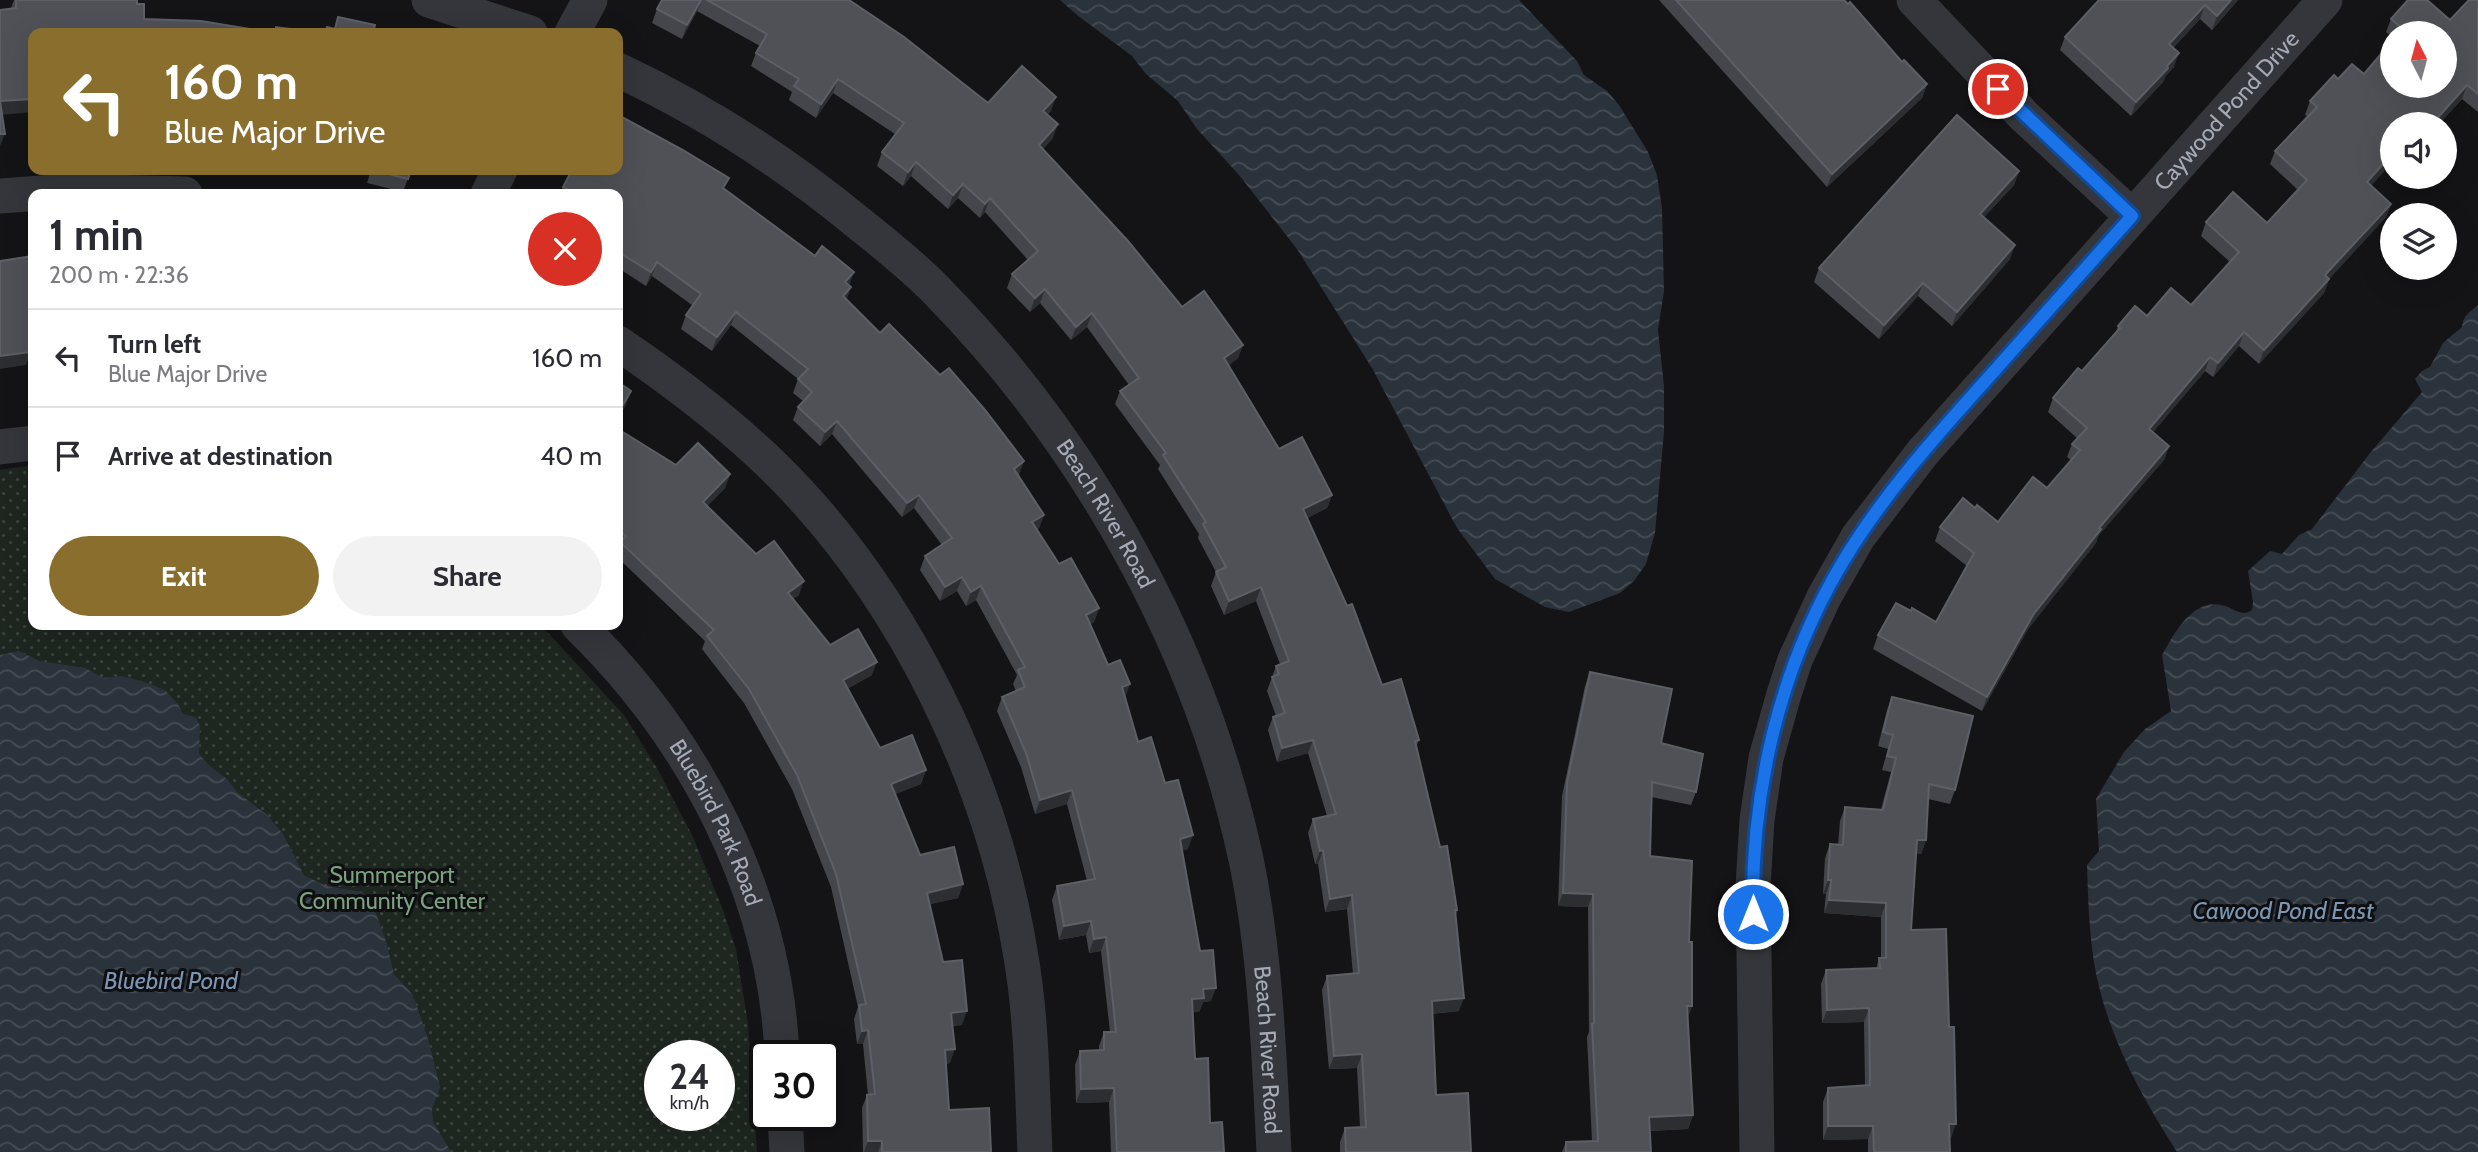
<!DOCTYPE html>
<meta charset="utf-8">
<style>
body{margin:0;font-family:Cabin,sans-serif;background:#f2f2f3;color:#2b2b33;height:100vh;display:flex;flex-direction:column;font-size:26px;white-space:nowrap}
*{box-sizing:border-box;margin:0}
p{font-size:23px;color:#7c7c81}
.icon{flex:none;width:38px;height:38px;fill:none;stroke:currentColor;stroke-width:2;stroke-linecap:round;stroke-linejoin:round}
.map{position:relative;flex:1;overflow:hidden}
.panel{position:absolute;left:28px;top:189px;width:595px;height:441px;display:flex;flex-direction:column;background:#fff;border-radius:14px;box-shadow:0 7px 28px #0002}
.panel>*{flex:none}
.top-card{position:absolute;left:28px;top:28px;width:595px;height:147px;border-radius:14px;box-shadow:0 7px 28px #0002;background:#896e2e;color:#fff;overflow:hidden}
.needle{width:46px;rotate:354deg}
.controls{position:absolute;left:2380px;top:21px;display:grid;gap:14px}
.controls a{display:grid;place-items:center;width:77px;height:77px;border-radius:50%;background:#fff;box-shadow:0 7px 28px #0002;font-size:35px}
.speed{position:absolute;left:644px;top:1040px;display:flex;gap:14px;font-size:35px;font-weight:700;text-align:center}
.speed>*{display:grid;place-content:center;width:91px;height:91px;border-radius:50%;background:#fff;box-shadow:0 7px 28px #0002;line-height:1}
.speed small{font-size:18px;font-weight:400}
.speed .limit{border:4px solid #111;border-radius:10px;background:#fff;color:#111}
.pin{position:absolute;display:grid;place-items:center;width:60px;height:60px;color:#fff;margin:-30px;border:4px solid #fff;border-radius:50%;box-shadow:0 2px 7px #0007}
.me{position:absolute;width:77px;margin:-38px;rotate:0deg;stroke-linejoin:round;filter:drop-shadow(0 0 5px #0008)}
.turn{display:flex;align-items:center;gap:24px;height:147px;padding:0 21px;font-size:32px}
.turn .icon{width:91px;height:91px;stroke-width:2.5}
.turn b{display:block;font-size:49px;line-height:60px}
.round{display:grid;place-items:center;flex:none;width:74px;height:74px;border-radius:37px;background:#f2f2f3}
.overview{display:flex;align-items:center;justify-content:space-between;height:119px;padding:0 21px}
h1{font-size:42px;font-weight:800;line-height:52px}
.action{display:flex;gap:14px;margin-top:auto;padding:14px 21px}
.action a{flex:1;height:80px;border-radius:42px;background:#896e2e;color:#fff;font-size:28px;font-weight:800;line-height:80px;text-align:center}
.action a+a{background:#f2f2f3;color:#2b2b33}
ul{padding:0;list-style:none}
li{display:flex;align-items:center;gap:21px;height:98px;padding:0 21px;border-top:2px solid #e1e1e2}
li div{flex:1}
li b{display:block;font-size:26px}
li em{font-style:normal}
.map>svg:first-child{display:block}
</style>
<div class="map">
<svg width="2478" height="1152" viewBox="0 0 2478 1152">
<defs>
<pattern id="grass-dots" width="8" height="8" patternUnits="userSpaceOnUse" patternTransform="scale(1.75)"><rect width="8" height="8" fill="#1e2620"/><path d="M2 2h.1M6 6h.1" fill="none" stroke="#3c433e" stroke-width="1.8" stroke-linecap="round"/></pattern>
<pattern id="water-waves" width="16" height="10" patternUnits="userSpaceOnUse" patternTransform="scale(1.75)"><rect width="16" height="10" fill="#2a323b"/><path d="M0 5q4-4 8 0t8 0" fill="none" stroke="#464d55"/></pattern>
</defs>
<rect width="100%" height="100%" fill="#141416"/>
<path fill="url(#grass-dots)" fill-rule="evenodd" d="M 33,465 L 33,625 L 535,625 L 549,634 L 624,715 L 657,768 L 693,837 L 723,910 L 736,949 L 748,1024 L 757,1152 L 0,1152 L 0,470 ZM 660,1055 L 719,1055 L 719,1115 L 660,1115 Z"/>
<g fill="url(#water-waves)">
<path d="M 1060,0 L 1519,0 L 1577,61 L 1584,75 L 1607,91 L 1619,105 L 1648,152 L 1657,175 L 1662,208 L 1664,291 L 1658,330 L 1664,386 L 1664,432 L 1655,533 L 1646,564 L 1634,581 L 1620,593 L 1569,612 L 1545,607 L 1495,579 L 1457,528 L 1372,368 L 1297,249 L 1239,175 L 1197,129 L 1178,101 L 1146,74 L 1132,56 L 1077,15 Z"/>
<path d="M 2478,305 L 2478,1152 L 2177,1152 C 2139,1093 2103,1027 2093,956 C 2089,926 2088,896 2087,865 L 2099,851 L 2096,799 L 2124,752 L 2145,729 L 2171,711 L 2162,655 C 2174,634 2192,599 2221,605 C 2233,607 2241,618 2252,610 L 2253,602 L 2248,571 L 2270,551 L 2282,554 L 2299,535 L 2312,529 L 2370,453 L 2422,392 L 2415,379 L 2422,371 L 2430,367 L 2443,343 L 2462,327 C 2464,314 2469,313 2478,305 Z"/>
<path d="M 19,651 L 40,661 L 85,668 L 103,678 L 121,676 L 142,681 L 165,690 L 178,704 L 183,714 L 196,717 L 200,726 L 199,754 L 211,767 L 228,780 L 237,792 L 267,815 L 283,834 L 304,875 L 326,886 L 362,892 L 371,900 L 386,941 L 394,974 L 413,995 L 428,1039 L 440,1087 L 432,1109 L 433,1121 L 451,1152 L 0,1152 L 0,655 Z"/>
</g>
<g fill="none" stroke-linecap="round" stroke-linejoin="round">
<g stroke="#35363b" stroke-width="35">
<path d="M 429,0 L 530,33"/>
<path d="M 1914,0 L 2024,116 L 2132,216"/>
<path d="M 572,33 L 590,0"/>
<path id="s1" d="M 618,70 C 706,111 786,163 861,225 C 887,246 914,267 937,291 C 1090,447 1202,650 1247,864 C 1266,959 1269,1056 1274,1152"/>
<path d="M 488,194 L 500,170"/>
<path d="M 0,196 L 68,191 L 185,194"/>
<path d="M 618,343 C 674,381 727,421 775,468 C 903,594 993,780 1021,957 C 1032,1021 1032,1087 1035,1152"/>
<path d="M 0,447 L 33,443"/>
<path id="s2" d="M 578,625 C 694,738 775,892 782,1055"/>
<path d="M 785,1115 L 787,1152"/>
<path id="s3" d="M 1757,1152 L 1753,887 L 1757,820 L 1766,758 L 1784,694 L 1795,660 L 1824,597 L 1858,537 L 1923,452 L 2325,0"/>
</g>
</g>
<g fill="#45464b">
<path d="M 14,0 L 137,0 L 137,4 L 144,19 L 274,33 L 276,27 L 321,33 L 33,33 L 2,115 L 11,8 Z"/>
<path d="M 662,0 L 849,0 L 988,103 L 1051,111 L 1047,114 L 1053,138 L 1043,149 L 1182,307 L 1243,345 L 1238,358 L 1229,365 L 1279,449 L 1332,495 L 1327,508 L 1307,518 L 1382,685 L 1419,740 L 1416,747 L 1440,847 L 1457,910 L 1456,915 L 1459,1011 L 1432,1014 L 1436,1095 L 1471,1152 L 1340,1152 L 1340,1142 L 1345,1128 L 1360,1127 L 1357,1068 L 1329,1069 L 1322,990 L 1327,976 L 1353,974 L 1347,909 L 1325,912 L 1318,864 L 1315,864 L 1308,833 L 1313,819 L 1327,816 L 1308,753 L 1277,762 L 1268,730 L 1273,717 L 1276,716 L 1267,691 L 1276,666 L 1280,664 L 1256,601 L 1224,615 L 1211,586 L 1216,572 L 1198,538 L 1199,534 L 1158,469 L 1160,465 L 1115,404 L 1120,391 L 1129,385 L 1087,327 L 1071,340 L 1040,303 L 1030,312 L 1007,288 L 1012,274 L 1028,260 L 985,212 L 980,218 L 958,198 L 948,209 L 911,176 L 903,186 L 877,166 L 882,152 L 895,134 L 833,93 L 816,118 L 789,100 L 792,92 L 751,66 L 756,53 L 760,46 L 697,11 L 682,39 L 652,23 L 657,9 Z"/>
<path d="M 1659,0 L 1844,0 L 1902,62 L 1927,84 L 1922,98 L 1827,187 Z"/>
<path d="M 2099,0 L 2238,0 L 2212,30 L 2200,19 L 2173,48 L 2174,67 L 2166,75 L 2163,82 L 2131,116 L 2060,50 L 2065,37 Z"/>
<path d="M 2478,0 L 2478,112 L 2462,99 L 2439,124 L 2392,124 L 2371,186 L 2391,204 L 2386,217 L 2329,279 L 2324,293 L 2259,364 L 2239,346 L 2213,377 L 2205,371 L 2153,432 L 2169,446 L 2164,460 L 2098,536 L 2096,543 L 2028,629 L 1982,711 L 1873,649 L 1878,635 L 1911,611 L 1936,622 L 1967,566 L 1935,541 L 1940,527 L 1975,508 L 1998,522 L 2047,488 L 2071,460 L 2067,457 L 2072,444 L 2077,438 L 2048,412 L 2053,398 L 2082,371 L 2115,335 L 2118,326 L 2147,316 L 2191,305 L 2230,262 L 2201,236 L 2206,222 L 2267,223 L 2298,190 L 2270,164 L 2275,151 L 2307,116 L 2305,115 L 2310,101 L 2338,79 L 2364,74 L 2445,33 L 2392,33 L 2392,37 L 2386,32 L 2391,19 L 2450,20 Z"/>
<path d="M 371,170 L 411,170 L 403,192 L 367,183 Z"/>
<path d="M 2019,171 L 2014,185 L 1984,217 L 2010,259 L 1952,326 L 1918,296 L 1879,339 L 1814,282 L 1819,268 Z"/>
<path d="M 563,187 L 725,190 L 851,287 L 846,300 L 880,333 L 1024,461 L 1018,475 L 1044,515 L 1039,528 L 1037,530 L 1059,564 L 1099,608 L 1094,622 L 1090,624 L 1108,665 L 1125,698 L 1138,742 L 1165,783 L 1188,849 L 1182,850 L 1200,951 L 1211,1001 L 1203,1002 L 1199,1012 L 1193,1012 L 1195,1059 L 1210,1123 L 1224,1152 L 1111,1152 L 1109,1102 L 1076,1103 L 1075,1065 L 1080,1051 L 1099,1050 L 1099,1046 L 1104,1032 L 1110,1032 L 1101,951 L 1089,953 L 1086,935 L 1059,940 L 1052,900 L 1057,886 L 1087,881 L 1067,804 L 1035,814 L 1021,767 L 997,711 L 1002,697 L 1016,691 L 1013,684 L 1017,675 L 976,600 L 966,606 L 957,591 L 940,601 L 920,570 L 925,556 L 942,545 L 914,508 L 902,517 L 832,434 L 820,446 L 793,420 L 798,407 L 803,401 L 793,393 L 798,379 L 731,325 L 712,351 L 681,329 L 686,315 L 692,305 L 652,276 L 646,286 L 618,268 L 618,194 L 560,194 Z"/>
<path d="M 618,429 L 676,465 L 730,474 L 725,488 L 707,506 L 799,595 L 793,599 L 830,645 L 872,675 L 847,689 L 880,748 L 926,770 L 921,784 L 895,794 L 920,855 L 963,884 L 958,898 L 930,904 L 943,962 L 962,1025 L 952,1026 L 950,1063 L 946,1064 L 949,1110 L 991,1152 L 863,1152 L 862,1108 L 867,1095 L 868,1095 L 863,1044 L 857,1044 L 854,1019 L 858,1007 L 831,887 L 792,789 L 744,703 L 702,649 L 705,641 L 618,558 Z"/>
<path d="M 1590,672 L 1661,743 L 1696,792 L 1691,805 L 1651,797 L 1650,856 L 1689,942 L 1692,1006 L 1688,1017 L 1693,1115 L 1688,1129 L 1650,1131 L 1651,1152 L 1562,1152 L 1566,1142 L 1592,1141 L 1587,1037 L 1589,1032 L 1588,907 L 1558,906 L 1562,796 L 1585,686 Z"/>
<path d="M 1892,697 L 1955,790 L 1950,804 L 1928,799 L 1926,840 L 1921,854 L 1916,854 L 1911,930 L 1951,1138 L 1949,1138 L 1950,1152 L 1868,1152 L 1868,1139 L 1823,1140 L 1823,1102 L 1828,1088 L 1865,1086 L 1864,1022 L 1822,1023 L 1821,984 L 1826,970 L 1876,969 L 1879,958 L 1881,958 L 1881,917 L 1824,913 L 1826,894 L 1823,894 L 1825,858 L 1830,844 L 1838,845 L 1840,821 L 1845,807 L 1881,809 L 1891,772 L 1882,770 L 1888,749 L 1878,746 L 1887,710 Z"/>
</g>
<g fill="#2d2e31">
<path d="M 702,0 L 697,11 L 682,39 L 687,25 Z"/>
<path d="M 2231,0 L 2238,0 L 2212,30 L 2217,16 Z"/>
<path d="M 2205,5 L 2200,19 L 2164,57 L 2169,44 Z"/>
<path d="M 2179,53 L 2174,67 L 2166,75 L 2163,82 L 2131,116 L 2136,102 L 2167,66 Z"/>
<path d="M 838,79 L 833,93 L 816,118 L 821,104 Z"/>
<path d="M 1927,84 L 1922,98 L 1827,187 L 1832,174 Z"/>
<path d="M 2467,85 L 2462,99 L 2439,124 L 2433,124 Z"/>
<path d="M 1056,97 L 1051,111 L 1038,125 L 1043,111 Z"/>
<path d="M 33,99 L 33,112 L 0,115 L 0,101 Z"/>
<path d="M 1058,124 L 1053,138 L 1034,158 L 1039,145 Z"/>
<path d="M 0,134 L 5,134 L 0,146 Z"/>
<path d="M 2392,154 L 2392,163 L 2362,196 L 2367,182 Z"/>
<path d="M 916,162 L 911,176 L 903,186 L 908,172 Z"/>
<path d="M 2019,171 L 2014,185 L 1975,227 L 1980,214 Z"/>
<path d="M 963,184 L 958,198 L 948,209 L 953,195 Z"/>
<path d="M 990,198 L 985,212 L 980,218 L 985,204 Z"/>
<path d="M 2391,204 L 2386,217 L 2320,289 L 2325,275 Z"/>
<path d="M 2015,245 L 2010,259 L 1952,326 L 1957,312 Z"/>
<path d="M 657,262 L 652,276 L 646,286 L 651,272 Z"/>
<path d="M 854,272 L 849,286 L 845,282 Z"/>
<path d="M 2329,279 L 2324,293 L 2259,364 L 2264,350 Z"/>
<path d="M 1923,283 L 1918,296 L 1879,339 L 1884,325 Z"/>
<path d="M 851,287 L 846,301 L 843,296 Z"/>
<path d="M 1045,289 L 1040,303 L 1030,312 L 1035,298 Z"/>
<path d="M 736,312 L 731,325 L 712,351 L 717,337 Z"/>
<path d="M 1092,313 L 1087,327 L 1071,340 L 1076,327 Z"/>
<path d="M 2244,332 L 2239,346 L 2213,377 L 2218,363 Z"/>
<path d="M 1243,345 L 1238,358 L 1219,372 L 1224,358 Z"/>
<path d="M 30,347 L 33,347 L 33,360 L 28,360 L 26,365 L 0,369 L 0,356 Z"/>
<path d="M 2210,357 L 2205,371 L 2144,443 L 2149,429 Z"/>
<path d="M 631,391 L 626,405 L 618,418 L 618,413 Z"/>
<path d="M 837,421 L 832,434 L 820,446 L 825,432 Z"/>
<path d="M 2169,446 L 2164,460 L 2098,536 L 2096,543 L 2028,629 L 1982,711 L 1987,697 L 2033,615 L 2099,528 Z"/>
<path d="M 1024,461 L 1019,475 L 1009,482 L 1014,469 Z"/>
<path d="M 730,474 L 725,488 L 698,516 L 703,502 Z"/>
<path d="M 919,495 L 914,508 L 902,517 L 907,503 Z"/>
<path d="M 1332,495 L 1327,508 L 1298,523 L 1303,509 Z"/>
<path d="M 1044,515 L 1039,528 L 1027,536 L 1032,522 Z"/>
<path d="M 962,577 L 957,591 L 940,601 L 945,587 Z"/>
<path d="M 804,581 L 799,595 L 783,606 L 788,593 Z"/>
<path d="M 981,586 L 976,600 L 966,606 L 971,592 Z"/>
<path d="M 1261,587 L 1256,601 L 1224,615 L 1229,601 Z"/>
<path d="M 1099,608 L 1094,622 L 1081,629 L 1086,615 Z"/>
<path d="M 877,662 L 872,675 L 838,694 L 843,680 Z"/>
<path d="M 1130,684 L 1125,698 L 1122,687 Z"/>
<path d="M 1313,740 L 1308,753 L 1277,762 L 1282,748 Z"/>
<path d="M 926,770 L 921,784 L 886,798 L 891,784 Z"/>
<path d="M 1072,790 L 1067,804 L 1035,814 L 1040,800 Z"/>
<path d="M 1193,835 L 1188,849 L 1175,852 L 1180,839 Z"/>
<path d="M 1917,840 L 1926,840 L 1921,854 L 1912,854 Z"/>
<path d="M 1323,850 L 1318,864 L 1315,864 L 1320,851 Z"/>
<path d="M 1828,880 L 1831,880 L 1826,894 L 1823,894 Z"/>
<path d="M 963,884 L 958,898 L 922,906 L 927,893 Z"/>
<path d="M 1563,893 L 1593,894 L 1588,907 L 1558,906 Z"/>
<path d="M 1352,895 L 1347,909 L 1325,912 L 1330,899 Z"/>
<path d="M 1829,900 L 1886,903 L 1881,917 L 1824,913 Z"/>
<path d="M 1091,921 L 1086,935 L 1059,940 L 1064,926 Z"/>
<path d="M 1106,937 L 1101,951 L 1089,953 L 1094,939 Z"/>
<path d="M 1216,988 L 1211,1001 L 1203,1002 L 1199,1012 L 1187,1013 L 1192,999 L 1203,989 Z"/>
<path d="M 1464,998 L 1459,1011 L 1427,1014 L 1432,1001 Z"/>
<path d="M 1687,1006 L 1692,1006 L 1687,1020 Z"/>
<path d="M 1869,1008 L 1864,1022 L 1822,1023 L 1827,1010 Z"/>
<path d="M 967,1011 L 962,1025 L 946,1026 L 951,1013 Z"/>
<path d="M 868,1030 L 863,1044 L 857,1044 L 862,1031 Z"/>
<path d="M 955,1049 L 950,1063 L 940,1064 L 945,1050 Z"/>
<path d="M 1362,1054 L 1357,1068 L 1329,1069 L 1334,1056 Z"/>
<path d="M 1114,1088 L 1109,1102 L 1076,1103 L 1081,1089 Z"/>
<path d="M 1693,1115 L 1688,1129 L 1644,1131 L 1649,1117 Z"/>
<path d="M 1949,1124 L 1956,1124 L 1951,1138 L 1944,1138 Z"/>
<path d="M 1828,1126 L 1873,1126 L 1868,1139 L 1823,1140 Z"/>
<path d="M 868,1141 L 882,1141 L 878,1152 L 864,1152 Z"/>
</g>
<g fill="#505157" stroke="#5d5f66" stroke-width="2">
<path d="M 16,0 L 137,0 L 137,4 L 144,4 L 144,19 L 201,21 L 275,33 L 276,27 L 321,33 L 33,33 L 33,99 L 0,101 L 5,134 L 0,134 L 0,10 L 16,8 Z"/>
<path d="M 662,0 L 701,0 L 687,25 L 657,9 Z"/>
<path d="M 707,0 L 849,0 L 904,37 L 988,103 L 1022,66 L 1056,97 L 1043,111 L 1058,124 L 1039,145 L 1128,241 L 1182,307 L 1204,291 L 1243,345 L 1224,358 L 1279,449 L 1302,437 L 1332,495 L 1303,509 L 1347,606 L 1352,604 L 1382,685 L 1401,679 L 1419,740 L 1415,741 L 1440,847 L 1447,846 L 1457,910 L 1455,910 L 1464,998 L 1432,1001 L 1436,1095 L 1468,1093 L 1471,1152 L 1346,1152 L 1345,1128 L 1366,1127 L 1362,1054 L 1334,1056 L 1327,976 L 1359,973 L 1352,895 L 1330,899 L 1323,850 L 1320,851 L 1313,819 L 1336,814 L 1313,740 L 1282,748 L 1273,717 L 1285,713 L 1272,677 L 1279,674 L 1276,666 L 1289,661 L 1261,587 L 1229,601 L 1216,572 L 1226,567 L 1203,524 L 1206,522 L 1163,455 L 1166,453 L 1120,391 L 1139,378 L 1092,313 L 1076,327 L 1045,289 L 1035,298 L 1012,274 L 1038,251 L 990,198 L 985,204 L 963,184 L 953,195 L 916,162 L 908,172 L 882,152 L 904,123 L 838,79 L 821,104 L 794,86 L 799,79 L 756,53 L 767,34 Z"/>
<path d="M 1676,0 L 1844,0 L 1848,4 L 1850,2 L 1902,62 L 1904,60 L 1927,84 L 1832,174 Z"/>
<path d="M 2099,0 L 2231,0 L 2217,16 L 2205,5 L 2169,44 L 2179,53 L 2167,66 L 2168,68 L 2136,102 L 2065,37 Z"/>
<path d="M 2408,0 L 2427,0 L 2450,20 L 2469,0 L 2478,0 L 2478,94 L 2467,85 L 2433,123 L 2426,117 L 2419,124 L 2392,124 L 2392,154 L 2367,182 L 2391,204 L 2325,275 L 2329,279 L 2264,350 L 2244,332 L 2218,363 L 2210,357 L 2149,429 L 2169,446 L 2099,528 L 2101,529 L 2033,615 L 1987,697 L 1878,635 L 1896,603 L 1911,611 L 1912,608 L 1936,622 L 1974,553 L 1940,527 L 1963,498 L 1975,508 L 1977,505 L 1998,522 L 2033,477 L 2047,488 L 2080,450 L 2072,444 L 2087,428 L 2053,398 L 2078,368 L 2082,371 L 2120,328 L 2118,326 L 2135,306 L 2147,316 L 2171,288 L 2191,305 L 2239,252 L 2206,222 L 2233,192 L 2267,223 L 2307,180 L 2275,151 L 2317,107 L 2310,101 L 2334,75 L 2338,79 L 2352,64 L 2364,74 L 2392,41 L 2392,86 L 2445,86 L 2445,33 L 2399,33 L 2403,29 L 2391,19 Z"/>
<path d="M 338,17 L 375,25 L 373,33 L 325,33 L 327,27 L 335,29 Z"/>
<path d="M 618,115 L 683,150 L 729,178 L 723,188 L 815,256 L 822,246 L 854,272 L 845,282 L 851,287 L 843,296 L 880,333 L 889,324 L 940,375 L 949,368 L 985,410 L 1024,461 L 1014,469 L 1044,515 L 1032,522 L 1059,564 L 1071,558 L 1099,608 L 1086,615 L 1108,665 L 1120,660 L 1130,684 L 1122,687 L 1138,742 L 1151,737 L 1165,783 L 1178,780 L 1193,835 L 1180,839 L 1200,951 L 1213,950 L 1216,988 L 1203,989 L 1204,998 L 1192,999 L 1195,1059 L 1208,1058 L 1210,1123 L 1222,1122 L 1224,1152 L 1117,1152 L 1114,1088 L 1081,1089 L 1080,1051 L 1104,1050 L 1104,1032 L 1116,1032 L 1106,937 L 1094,939 L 1091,921 L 1064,926 L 1057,886 L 1095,879 L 1072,790 L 1040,800 L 1026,753 L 1002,697 L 1025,687 L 1018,670 L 1025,667 L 981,586 L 971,592 L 962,577 L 945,587 L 925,556 L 952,538 L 919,495 L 907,503 L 837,421 L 825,432 L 798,407 L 812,392 L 798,379 L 808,369 L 736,312 L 717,337 L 686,315 L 701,294 L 657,262 L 651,272 L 618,252 L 618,194 L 577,194 L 563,187 L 572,170 L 618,170 Z"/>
<path d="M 1957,115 L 2019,171 L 1980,214 L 2015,245 L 1957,312 L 1923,283 L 1884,325 L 1819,268 Z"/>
<path d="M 373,170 L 411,170 L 408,179 Z"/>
<path d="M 33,256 L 33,347 L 30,347 L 31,352 L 0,356 L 0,261 Z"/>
<path d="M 618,382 L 631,391 L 618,413 Z"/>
<path d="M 618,429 L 676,465 L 698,443 L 730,474 L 703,502 L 756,554 L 774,541 L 804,581 L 788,593 L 830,645 L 858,629 L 877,662 L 843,680 L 880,748 L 912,735 L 926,770 L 891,784 L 920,855 L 954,847 L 963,884 L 927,893 L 943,962 L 962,960 L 967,1011 L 951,1013 L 955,1049 L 945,1050 L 949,1110 L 989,1108 L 991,1152 L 882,1152 L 882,1141 L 868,1141 L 867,1095 L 875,1094 L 868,1030 L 862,1031 L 859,1005 L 866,1004 L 836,874 L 797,775 L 749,689 L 707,636 L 714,630 L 620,542 L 626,536 L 618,530 Z"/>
<path d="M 1590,672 L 1672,689 L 1661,743 L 1703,754 L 1696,792 L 1652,782 L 1650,856 L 1692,861 L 1689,942 L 1692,942 L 1692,1006 L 1687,1006 L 1693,1115 L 1649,1117 L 1651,1152 L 1566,1152 L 1566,1142 L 1598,1141 L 1592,1024 L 1594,1023 L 1593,894 L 1563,893 L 1567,782 Z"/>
<path d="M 1892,697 L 1973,716 L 1955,790 L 1929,784 L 1926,840 L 1917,840 L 1911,930 L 1946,929 L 1949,1027 L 1954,1027 L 1956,1124 L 1949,1124 L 1950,1152 L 1874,1152 L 1873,1126 L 1828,1126 L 1828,1088 L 1870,1085 L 1869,1008 L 1827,1010 L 1826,970 L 1880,968 L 1879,958 L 1886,958 L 1886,903 L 1829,900 L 1831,880 L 1828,880 L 1830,844 L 1843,845 L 1845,807 L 1883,810 L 1896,758 L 1887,756 L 1893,735 L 1883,732 Z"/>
</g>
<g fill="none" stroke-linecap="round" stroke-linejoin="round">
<defs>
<path id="route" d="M 1753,914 C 1751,792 1779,670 1841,565 C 1882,496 1935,437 1988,378 C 2036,324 2084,270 2132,216 L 1998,89"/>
</defs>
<use href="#route" stroke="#114b97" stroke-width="18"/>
<use href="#route" stroke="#1a73e8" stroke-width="12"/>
</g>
<g text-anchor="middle" stroke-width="6" stroke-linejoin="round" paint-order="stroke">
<g font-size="23" fill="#a5aab7" stroke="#0f0f11">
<text dy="8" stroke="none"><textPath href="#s3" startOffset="1199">Caywood Pond Drive</textPath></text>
<text dy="8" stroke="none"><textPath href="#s1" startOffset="670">Beach River Road</textPath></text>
<text dy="8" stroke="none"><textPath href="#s2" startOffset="243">Bluebird Park Road</textPath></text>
<text dy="8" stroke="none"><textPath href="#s1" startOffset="1237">Beach River Road</textPath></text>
</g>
<g font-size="23" fill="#7ba380" stroke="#0f0f11">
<text x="392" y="883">Summerport<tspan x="392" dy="26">Community Center</tspan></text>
</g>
<g font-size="24" font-style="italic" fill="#7a96b4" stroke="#0f0f11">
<text x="2283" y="919">Cawood Pond East</text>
<text x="171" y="989">Bluebird Pond</text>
</g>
</g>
</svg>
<div class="controls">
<a><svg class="needle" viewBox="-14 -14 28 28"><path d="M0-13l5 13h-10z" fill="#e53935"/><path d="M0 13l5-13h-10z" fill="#7c7c81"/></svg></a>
<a><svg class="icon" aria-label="sound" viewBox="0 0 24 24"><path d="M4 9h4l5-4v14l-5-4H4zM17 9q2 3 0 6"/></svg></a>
<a><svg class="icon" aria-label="layers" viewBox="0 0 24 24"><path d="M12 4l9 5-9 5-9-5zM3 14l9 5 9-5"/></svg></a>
</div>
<div class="speed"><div>24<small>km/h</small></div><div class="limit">30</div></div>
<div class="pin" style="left:1998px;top:89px;background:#d93025"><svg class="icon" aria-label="arrive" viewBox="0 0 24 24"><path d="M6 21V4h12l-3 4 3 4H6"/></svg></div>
<svg class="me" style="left:1753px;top:914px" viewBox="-20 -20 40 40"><circle r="17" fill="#1a73e8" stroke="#fff" stroke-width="3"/><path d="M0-11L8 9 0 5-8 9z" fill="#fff"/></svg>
<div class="top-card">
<div class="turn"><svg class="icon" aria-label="left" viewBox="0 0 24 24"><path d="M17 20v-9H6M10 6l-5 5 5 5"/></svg><div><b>160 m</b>Blue Major Drive</div></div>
</div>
<section class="panel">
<div class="overview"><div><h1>1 min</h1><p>200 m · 22:36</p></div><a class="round" style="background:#d93025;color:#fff"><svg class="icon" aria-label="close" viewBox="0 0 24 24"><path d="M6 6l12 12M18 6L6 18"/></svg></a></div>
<ul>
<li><svg class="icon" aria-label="left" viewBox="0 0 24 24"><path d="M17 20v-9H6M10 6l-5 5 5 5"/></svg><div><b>Turn left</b><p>Blue Major Drive</p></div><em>160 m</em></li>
<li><svg class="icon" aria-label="arrive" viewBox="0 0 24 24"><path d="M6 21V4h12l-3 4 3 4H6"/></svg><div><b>Arrive at destination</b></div><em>40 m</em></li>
</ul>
<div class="action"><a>Exit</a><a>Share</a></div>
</section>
</div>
